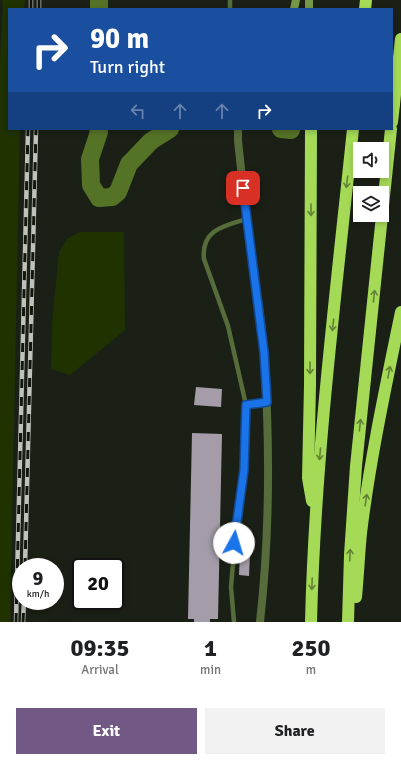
<!DOCTYPE html>
<style>
body{margin:0;font-family:Signika,sans-serif;background:#f2f2f2;color:#202124;height:100vh;display:flex;flex-direction:column;font-size:15px;white-space:nowrap}
*{box-sizing:border-box;margin:0}
p{font-size:13px;color:#757577}
.icon{flex:none;width:22px;height:22px;fill:none;stroke:currentColor;stroke-width:2;stroke-linecap:round;stroke-linejoin:round}
.map{position:relative;height:622px;overflow:hidden}
.side{display:flex;flex-direction:column;background:#fff;flex:1}
.side>*{flex:none}
.hud{position:absolute;left:8px;top:8px;width:385px;height:122px;border-radius:0px;box-shadow:0 2px 6px #0003;background:#1a4fa0;color:#fff;overflow:hidden}
.tools{position:absolute;left:353px;top:142px;display:grid;gap:8px}
.tools a{display:grid;place-items:center;width:36px;height:36px;border-radius:0px;background:#fff;box-shadow:0 2px 6px #0003;font-size:20px}
.speed{position:absolute;left:12px;top:558px;display:flex;gap:8px;font-size:20px;font-weight:700;text-align:center}
.speed>*{display:grid;place-content:center;width:52px;height:52px;border-radius:50%;background:#fff;box-shadow:0 2px 6px #0003;line-height:1}
.speed small{font-size:10px;font-weight:400}
.speed .limit{border:2px solid #111;border-radius:6px;background:#fff;color:#111}
.pin{position:absolute;display:grid;place-items:center;width:34px;height:34px;color:#fff;margin:-17px;border-radius:8px;box-shadow:0 2px 6px #0006}
.me{position:absolute;width:44px;margin:-22px;rotate:6deg;stroke-linejoin:round;filter:drop-shadow(0 0 3px #0008)}
.turn{display:flex;align-items:center;gap:14px;height:84px;padding:0 16px;font-size:18px}
.turn .icon{width:52px;height:52px;stroke-width:2.5}
.turn b{display:block;font-size:28px;line-height:34px}
.lanes{display:flex;align-items:center;height:38px;padding:0 16px;background:#0003;justify-content:center;gap:20px;direction:ltr}
.lanes .off{opacity:.35}
.eta{display:flex;justify-content:space-evenly;align-items:center;height:68px;text-align:center}
.eta b{font-size:24px;font-weight:700;line-height:28px}
.cta{display:flex;gap:8px;margin-top:auto;padding:8px 16px}
.cta a{flex:1;height:46px;border-radius:0px;background:#725884;color:#fff;font-size:16px;font-weight:700;line-height:46px;text-align:center}
.cta a+a{background:#f2f2f2;color:#202124}
.map>svg:first-child{display:block}
</style>
<div class="map">
<svg width="401" height="622" viewBox="0 0 401 622">
<rect width="100%" height="100%" fill="#1b2016"/>
<g fill="#1f3200">
<path d="M 2,0 L 25,0 L 24,9 L 9,9 L 9,129 L 20,129 L 10,622 L 0,622 L 0,59 L 3,6 Z"/>
<path d="M 80,232 L 124,232 L 125,330 L 70,375 L 51,369 L 52,324 L 59,252 L 68,238 Z"/>
</g>
<g fill="none" stroke-linecap="round" stroke-linejoin="round">
<g stroke="#557327" stroke-width="18">
<path d="M 99,9 L 99,0"/>
<path d="M 98,129 L 99,132 L 90,159 L 91,185 L 99,198 L 112,197 L 118,192 L 129,164 L 151,141 L 170,129"/>
<path d="M 281,129 L 291,130"/>
</g>
</g>
<g fill="#a49da9">
<path d="M 196,387 L 222,389 L 221,407 L 194,405 Z"/>
<path d="M 192,433 L 222,434 L 218,619 L 210,619 L 210,622 L 194,622 L 194,619 L 188,619 Z"/>
<path d="M 240,553 L 250,553 L 249,576 L 239,575 Z"/>
</g>
<g fill="none" stroke-linecap="round" stroke-linejoin="round">
<g stroke="#576c3b" stroke-width="4.5">
<path d="M 230,9 L 230,0"/>
<path d="M 246,405 L 267,402"/>
<path d="M 234,622 L 231,587 L 236,528 L 244,470 L 246,405 L 228,326 L 204,259 C 201,230 223,226 247,219"/>
</g>
<path stroke="#576c3b" stroke-width="8" d="M 238,129 L 238,141 C 242,176 245,211 250,246 C 255,281 262,318 264,354 C 270,443 270,533 260,622"/>
<g stroke="#769848" stroke-width="8">
<path d="M 309,0 L 309,9"/>
<path d="M 294,9 L 296,0"/>
</g>
<g stroke="#a5da57" stroke-width="12">
<path d="M 365,9 L 366,0"/>
<path d="M 392,122 L 394,104"/>
<path d="M 311,129 L 310,385 L 308,478 L 312,501"/>
<path d="M 356,597 C 358,576 359,554 361,533 C 370,459 386,385 401,312"/>
<path d="M 311,622 C 315,457 336,293 353,129"/>
<path d="M 348,622 L 350,555 L 356,466 L 391,129"/>
</g>
<defs>
<g id="rail">
<path d="M 31,9 L 31,0"/>
<path d="M 39,9 L 39,0"/>
<path d="M 25,567 L 36,129"/>
<path d="M 16,622 L 28,129"/>
<path d="M 23,622 L 24,601"/>
</g>
</defs>
<use href="#rail" stroke="#bfc2bb" stroke-width="4.5"/>
<use href="#rail" stroke="#12170d" stroke-width="3" stroke-dasharray="9" stroke-linecap="butt"/>
<path stroke="#a5da57" stroke-width="12" d="M 394,104 L 401,39"/>
</g>
<defs><path id="oneway-shaft" d="M-6 0H5M1.5-3L5.5 0L1.5 3" fill="none" stroke-width="1.6" stroke-linecap="round" stroke-linejoin="round"/></defs>
<g stroke="#638236">
<use href="#oneway-shaft" transform="translate(347 182) rotate(96)"/>
<use href="#oneway-shaft" transform="translate(311 210) rotate(90)"/>
<use href="#oneway-shaft" transform="translate(374 296) rotate(-84)"/>
<use href="#oneway-shaft" transform="translate(333 325) rotate(96)"/>
<use href="#oneway-shaft" transform="translate(310 368) rotate(90)"/>
<use href="#oneway-shaft" transform="translate(389 372) rotate(-79)"/>
<use href="#oneway-shaft" transform="translate(360 425) rotate(-84)"/>
<use href="#oneway-shaft" transform="translate(320 454) rotate(95)"/>
<use href="#oneway-shaft" transform="translate(366 500) rotate(-81)"/>
<use href="#oneway-shaft" transform="translate(350 555) rotate(-88)"/>
<use href="#oneway-shaft" transform="translate(312 584) rotate(92)"/>
</g>
<g fill="none" stroke-linecap="round" stroke-linejoin="round">
<defs>
<path id="route" d="M 234,543 L 244,470 L 246,405 L 267,402 L 264,352 L 243,188"/>
</defs>
<use href="#route" stroke="#114b97" stroke-width="10"/>
<use href="#route" stroke="#1a73e8" stroke-width="7"/>
</g>
</svg>
<div class="tools">
<a><svg class="icon" aria-label="sound" viewBox="0 0 24 24"><path d="M4 9h4l5-4v14l-5-4H4zM17 9q2 3 0 6"/></svg></a>
<a><svg class="icon" aria-label="layers" viewBox="0 0 24 24"><path d="M12 4l9 5-9 5-9-5zM3 14l9 5 9-5"/></svg></a>
</div>
<div class="speed"><div>9<small>km/h</small></div><div class="limit">20</div></div>
<div class="pin" style="left:243px;top:188px;background:#d93025"><svg class="icon" aria-label="arrive" viewBox="0 0 24 24"><path d="M6 21V4h12l-3 4 3 4H6"/></svg></div>
<svg class="me" style="left:234px;top:543px" viewBox="-20 -20 40 40"><circle r="19" fill="#fff"/><path d="M0-13L10 11 0 6-10 11z" fill="#1a73e8"/></svg>
<div class="hud">
<div class="turn"><svg class="icon" aria-label="right" viewBox="0 0 24 24"><path d="M7 20v-9h11M14 6l5 5-5 5"/></svg><div><b>90 m</b>Turn right</div></div>
<div class="lanes"><svg class="icon off" aria-label="left" viewBox="0 0 24 24"><path d="M17 20v-9H6M10 6l-5 5 5 5"/></svg><svg class="icon off" aria-label="ahead" viewBox="0 0 24 24"><path d="M12 20V5M6 11l6-6 6 6"/></svg><svg class="icon off" aria-label="ahead" viewBox="0 0 24 24"><path d="M12 20V5M6 11l6-6 6 6"/></svg><svg class="icon" aria-label="right" viewBox="0 0 24 24"><path d="M7 20v-9h11M14 6l5 5-5 5"/></svg></div>
</div>
</div>
<section class="side">
<div class="eta">
<div><b>09:35</b><p>Arrival</p></div>
<div><b>1</b><p>min</p></div>
<div><b>250</b><p>m</p></div>
</div>
<div class="cta"><a>Exit</a><a>Share</a></div>
</section>
